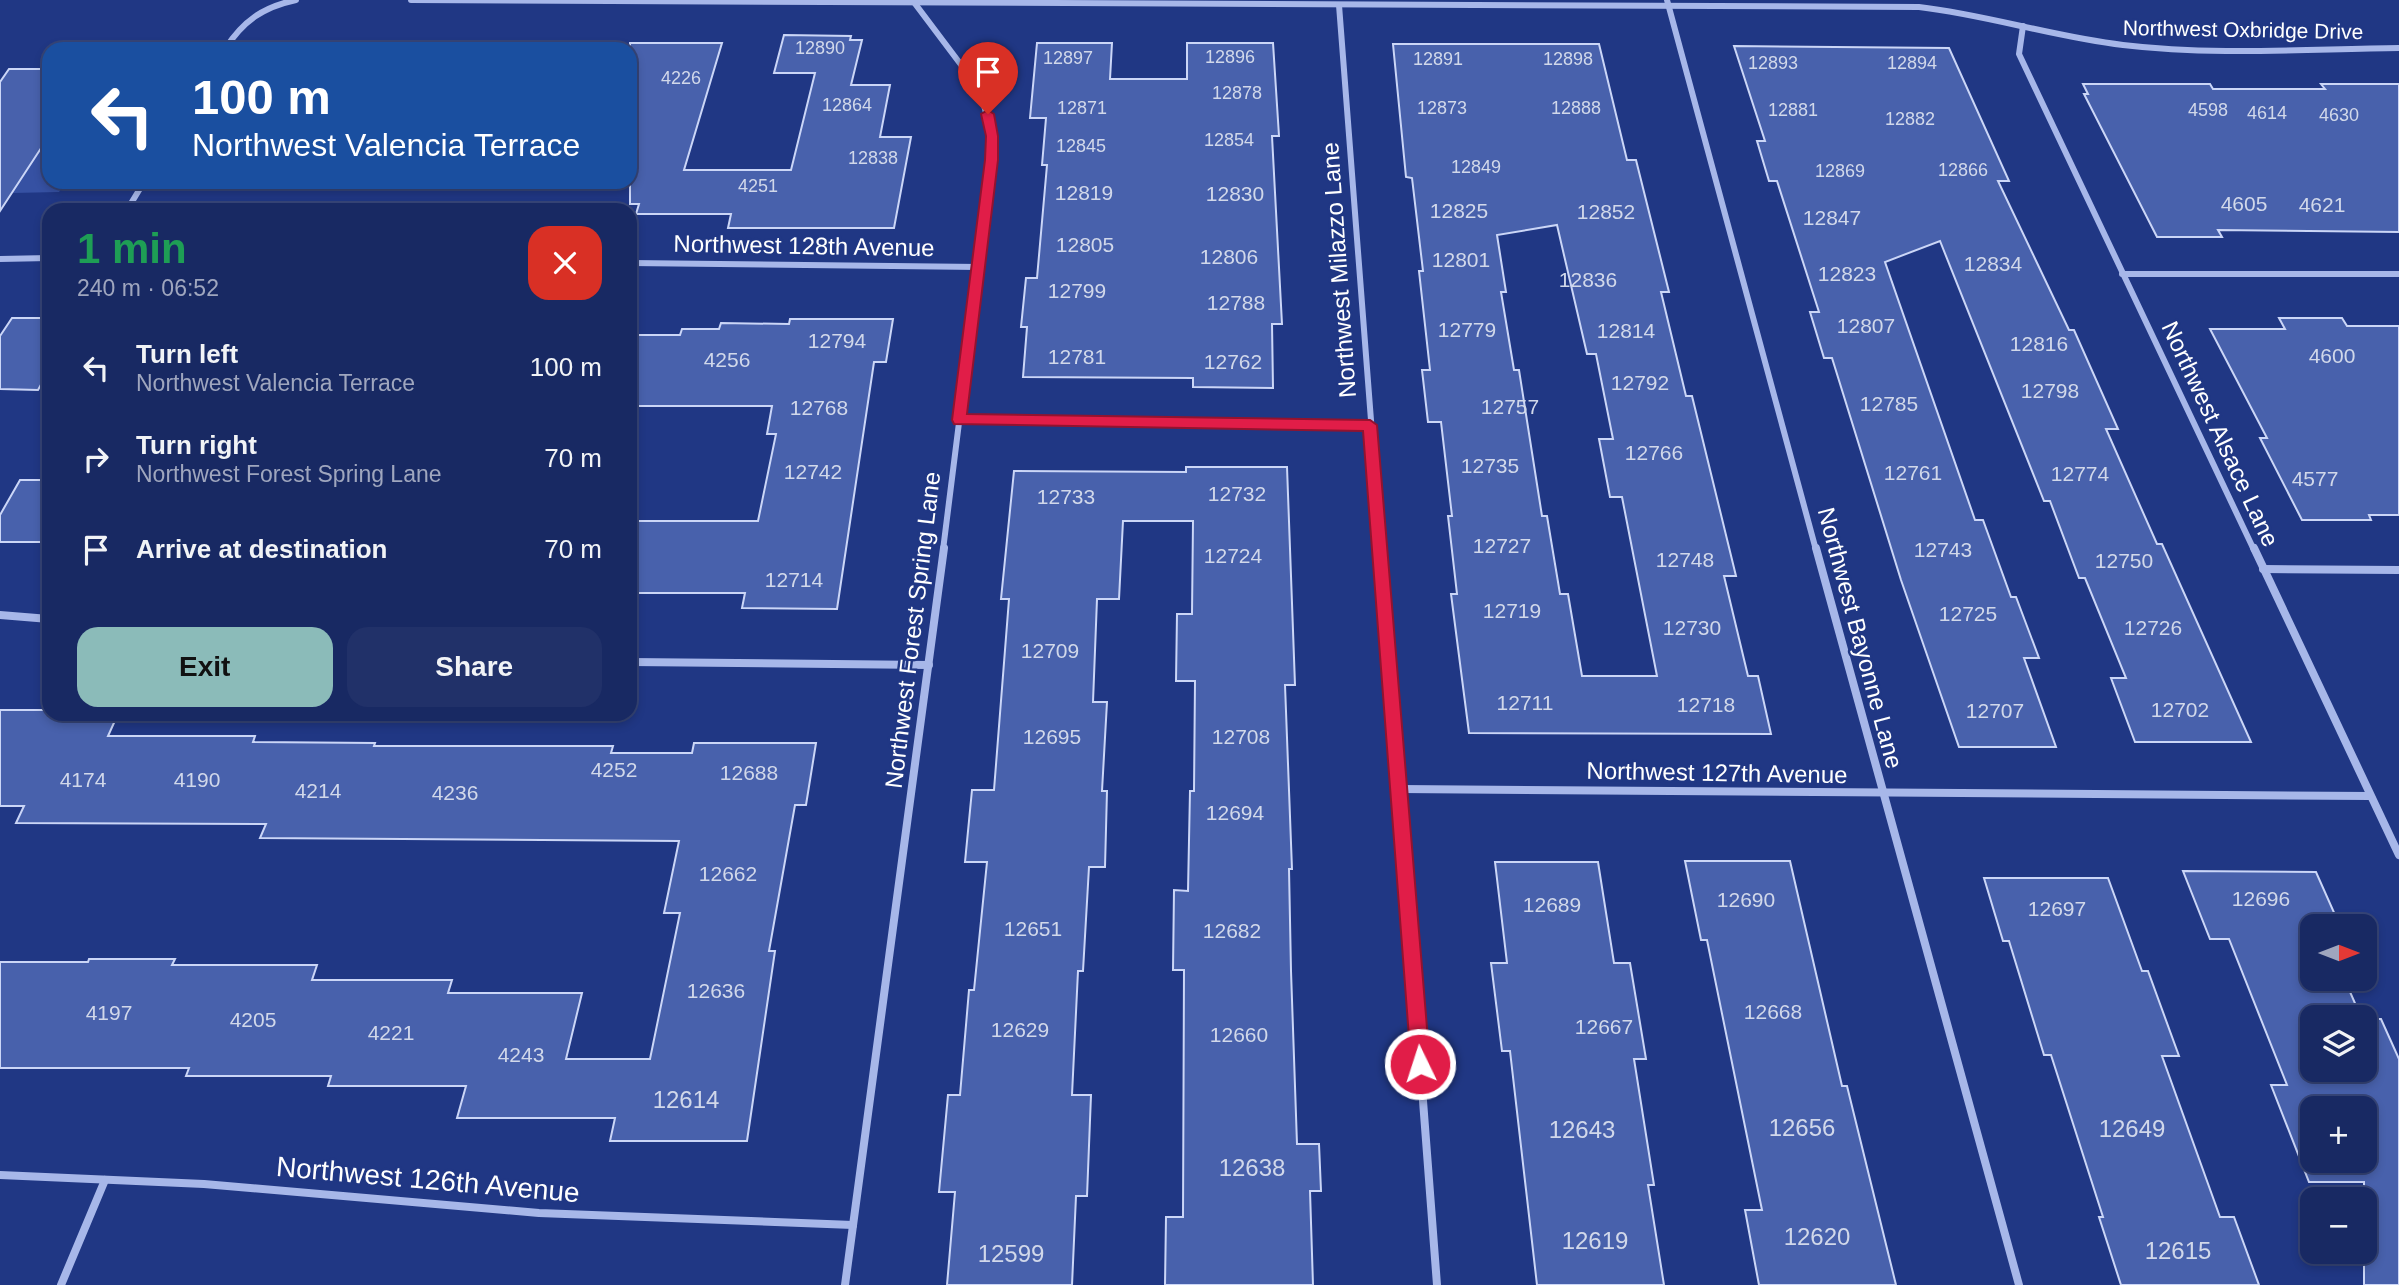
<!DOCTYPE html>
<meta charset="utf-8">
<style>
body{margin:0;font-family:Helvetica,sans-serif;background:#213169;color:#f1f3f6;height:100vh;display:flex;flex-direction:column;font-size:26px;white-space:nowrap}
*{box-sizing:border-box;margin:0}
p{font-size:23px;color:#9fa6be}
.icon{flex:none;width:38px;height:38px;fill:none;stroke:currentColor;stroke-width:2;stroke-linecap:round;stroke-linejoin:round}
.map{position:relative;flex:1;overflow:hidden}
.sheet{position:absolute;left:42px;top:203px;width:595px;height:518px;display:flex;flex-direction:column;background:#182963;border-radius:21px;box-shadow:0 4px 10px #0003,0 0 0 2px #364578}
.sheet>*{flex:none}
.banner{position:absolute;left:42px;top:42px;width:595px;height:147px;border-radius:21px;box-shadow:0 4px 10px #0003,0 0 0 2px #364578;background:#1a4fa0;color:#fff;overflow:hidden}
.needle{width:46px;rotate:90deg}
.fabs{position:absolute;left:2300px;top:914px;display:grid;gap:14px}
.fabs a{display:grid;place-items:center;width:77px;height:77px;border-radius:14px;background:#182963;box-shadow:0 4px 10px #0003,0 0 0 2px #364578;font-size:35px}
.pin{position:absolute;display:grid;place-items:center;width:60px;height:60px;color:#fff;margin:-72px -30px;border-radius:50% 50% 50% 0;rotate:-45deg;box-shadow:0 0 7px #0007}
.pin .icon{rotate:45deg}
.me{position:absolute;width:77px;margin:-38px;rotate:356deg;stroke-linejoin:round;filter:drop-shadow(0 0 5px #0008)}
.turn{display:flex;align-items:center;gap:24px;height:147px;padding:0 35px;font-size:32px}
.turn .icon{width:91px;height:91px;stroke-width:2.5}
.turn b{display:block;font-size:49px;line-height:60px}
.round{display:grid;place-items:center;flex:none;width:74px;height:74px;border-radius:21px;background:#213169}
.headline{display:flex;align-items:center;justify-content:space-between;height:119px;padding:0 35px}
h1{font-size:42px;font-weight:800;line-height:52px;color:#1e9e55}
.cta{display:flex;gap:14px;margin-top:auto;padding:14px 35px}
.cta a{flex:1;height:80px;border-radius:21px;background:#8bbbb9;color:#111;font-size:28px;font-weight:800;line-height:80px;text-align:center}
.cta a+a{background:#213169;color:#f1f3f6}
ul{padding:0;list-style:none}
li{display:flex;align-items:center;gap:21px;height:91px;padding:0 35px}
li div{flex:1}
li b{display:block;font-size:26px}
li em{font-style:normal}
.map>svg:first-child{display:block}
</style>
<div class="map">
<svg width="2399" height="1285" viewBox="0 0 2399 1285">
<rect width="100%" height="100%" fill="#203784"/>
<path fill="#3651a3" d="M 41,148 L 49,149 L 49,182 L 66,182 L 59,192 L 12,193 Z"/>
<g fill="#4861ac" stroke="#cbd6f7" stroke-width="2" fill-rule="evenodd">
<path d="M 784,35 L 851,36 L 850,40 L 862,40 L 851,85 L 890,85 L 880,137 L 911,137 L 894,228 L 728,228 L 731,214 L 636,214 L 639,204 L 630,204 L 630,43 L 722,43 L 684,170 L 791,170 L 815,73 L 774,73 Z"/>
<path d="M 1037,43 L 1112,43 L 1110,79 L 1187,79 L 1187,43 L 1273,43 L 1279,136 L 1272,136 L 1282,324 L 1272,324 L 1273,388 L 1193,387 L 1193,378 L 1023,377 L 1027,327 L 1021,327 L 1026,278 L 1037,278 L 1047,165 L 1042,165 L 1046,118 L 1030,118 Z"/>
<path d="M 1393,44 L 1599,44 L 1627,160 L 1636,160 L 1669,292 L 1661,292 L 1686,396 L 1692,396 L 1736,576 L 1724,576 L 1748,676 L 1758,676 L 1771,734 L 1469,733 L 1451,594 L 1457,594 L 1448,516 L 1452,516 L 1441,422 L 1428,422 L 1422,370 L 1430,370 L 1419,271 L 1423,271 L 1412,178 L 1406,177 ZM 1557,225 L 1587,354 L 1596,354 L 1613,439 L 1599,439 L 1610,497 L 1622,497 L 1657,676 L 1582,676 L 1568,594 L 1560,594 L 1547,516 L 1542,516 L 1519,370 L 1514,370 L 1501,292 L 1506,292 L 1497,235 Z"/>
<path d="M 1734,46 L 1949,48 L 2009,181 L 1998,181 L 2069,330 L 2074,330 L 2118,429 L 2106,429 L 2157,544 L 2162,544 L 2251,742 L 2135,742 L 2111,678 L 2126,678 L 2085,578 L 2079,578 L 2050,501 L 2044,501 L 1940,241 L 1885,262 L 1975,520 L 1983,520 L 2011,597 L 2016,597 L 2039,658 L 2024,658 L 2056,747 L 1959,747 L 1901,580 L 1832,358 L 1824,358 L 1810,312 L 1819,312 L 1777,181 L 1769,181 L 1757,141 L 1765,141 Z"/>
<path d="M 9,69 L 49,69 L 49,136 L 0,211 L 0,82 Z"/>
<path d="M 2083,84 L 2210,84 L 2213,89 L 2325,89 L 2321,84 L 2399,84 L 2399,232 L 2218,230 L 2222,237 L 2157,237 L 2084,94 L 2088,94 Z"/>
<path d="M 12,318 L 49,318 L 49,370 L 38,390 L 0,389 L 0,336 Z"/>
<path d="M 2279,318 L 2342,318 L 2347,326 L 2399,326 L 2399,515 L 2369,515 L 2371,520 L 2302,520 L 2260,438 L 2267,438 L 2210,329 L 2285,329 Z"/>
<path d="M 790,319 L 893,319 L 886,362 L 874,362 L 837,609 L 742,608 L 745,593 L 630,593 L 630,521 L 758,521 L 776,434 L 767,434 L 772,406 L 630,406 L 630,335 L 680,335 L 682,329 L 719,329 L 721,323 L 789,324 Z"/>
<path d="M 1186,467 L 1287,467 L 1295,685 L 1285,685 L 1292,869 L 1289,869 L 1291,971 L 1297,1144 L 1319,1144 L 1321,1191 L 1310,1191 L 1313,1285 L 1165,1285 L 1166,1217 L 1183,1217 L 1184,970 L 1173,970 L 1174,890 L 1188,891 L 1190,791 L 1194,791 L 1195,681 L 1176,681 L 1177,614 L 1192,614 L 1193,521 L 1123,521 L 1119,599 L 1097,599 L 1093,702 L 1107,702 L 1102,791 L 1107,791 L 1105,867 L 1089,867 L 1083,971 L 1078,971 L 1072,1095 L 1091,1095 L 1087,1196 L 1076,1196 L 1072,1285 L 947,1285 L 955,1192 L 939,1192 L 948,1095 L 960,1095 L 969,990 L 974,990 L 987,862 L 965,862 L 972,790 L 994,790 L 1009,599 L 1001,599 L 1014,471 L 1186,472 Z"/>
<path d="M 20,480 L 49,480 L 49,542 L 0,542 L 0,515 Z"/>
<path d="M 0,710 L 49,710 L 49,714 L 118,714 L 108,736 L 255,736 L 253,742 L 375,743 L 374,746 L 613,746 L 611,753 L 692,753 L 694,743 L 816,743 L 806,805 L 795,805 L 769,951 L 775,951 L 747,1141 L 610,1141 L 615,1118 L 457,1118 L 466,1086 L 328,1086 L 331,1076 L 186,1076 L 189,1068 L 0,1068 L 0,962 L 88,962 L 89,959 L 175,959 L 172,965 L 317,965 L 312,980 L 452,980 L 448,993 L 582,993 L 566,1059 L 650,1059 L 680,913 L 664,913 L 679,841 L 260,838 L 266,824 L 16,823 L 24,806 L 0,806 Z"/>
<path d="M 1685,861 L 1790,861 L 1842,1086 L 1847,1086 L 1896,1285 L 1759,1285 L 1745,1210 L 1762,1210 L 1707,940 L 1701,940 Z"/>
<path d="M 1495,862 L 1598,862 L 1614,963 L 1630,963 L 1646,1059 L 1634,1059 L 1654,1185 L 1648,1185 L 1664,1285 L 1537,1285 L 1510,1051 L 1502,1051 L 1491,963 L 1507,963 Z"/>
<path d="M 2183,871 L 2316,872 L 2340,926 L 2312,926 L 2312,978 L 2344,978 L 2361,1017 L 2312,1017 L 2312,1069 L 2364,1069 L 2364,1019 L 2381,1019 L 2399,1059 L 2399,1285 L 2364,1285 L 2364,1182 L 2309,1182 L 2271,1085 L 2287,1085 L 2229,939 L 2210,939 ZM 2312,1108 L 2364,1108 L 2364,1160 L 2312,1160 Z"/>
<path d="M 1984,878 L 2108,878 L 2142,971 L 2148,971 L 2179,1056 L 2162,1056 L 2220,1217 L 2234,1217 L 2259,1285 L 2121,1285 L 2099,1217 L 2103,1217 L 2051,1055 L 2044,1055 L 2009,941 L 2003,941 Z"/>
</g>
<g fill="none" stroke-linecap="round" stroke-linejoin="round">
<g stroke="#a7b7e9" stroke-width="6">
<path d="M 411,0 L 1919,7 C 1988,15 2054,37 2123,45 C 2214,56 2307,49 2399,48"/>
<path d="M 1667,0 L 1816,550"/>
<path d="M 913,1 L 980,90 L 992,136 L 992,160 L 943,550"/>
<path d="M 1339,5 L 1381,550"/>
<path d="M 2023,26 L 2019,54 L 2254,550"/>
<path d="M 225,49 C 243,21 263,7 296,0"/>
<path d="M 127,210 L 144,182"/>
<path d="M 0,259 L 49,258"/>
<path d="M 630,263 L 979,267"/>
<path d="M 2122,274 L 2399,274"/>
<path d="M 959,420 L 1370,425"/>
</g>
<g stroke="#a7b7e9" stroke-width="8">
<path d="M 1381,548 L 1437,1285"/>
<path d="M 1816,548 L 2019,1285"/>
<path d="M 2254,548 L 2399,855"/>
<path d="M 2263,569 L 2399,570"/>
<path d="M 0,615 L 49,619"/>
<path d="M 630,662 L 929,665"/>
<path d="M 1400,789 L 2370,796"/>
<path d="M 0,1175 L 204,1184 L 539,1213 L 853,1225"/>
<path d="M 61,1285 L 105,1180"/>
<path d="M 845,1285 L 944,548"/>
</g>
</g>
<path fill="#e11d48" stroke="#92132f" stroke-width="2" d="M 988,110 L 994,114 L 998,136 L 998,160 L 967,414 L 1370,420 L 1377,425 L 1430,1064 L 1427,1071 L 1420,1074 L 1414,1071 L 1411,1064 L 1363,431 L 954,424 L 952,420 L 985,160 L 986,136 L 981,114 Z"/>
<g text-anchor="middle" stroke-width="5" stroke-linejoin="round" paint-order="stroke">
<g font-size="18" fill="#d1d8ea">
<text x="820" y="54">12890</text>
<text x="1230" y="63">12896</text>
<text x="1068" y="64">12897</text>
<text x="1438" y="65">12891</text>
<text x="1568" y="65">12898</text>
<text x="1773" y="69">12893</text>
<text x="1912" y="69">12894</text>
<text x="681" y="84">4226</text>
<text x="1237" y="99">12878</text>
<text x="847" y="111">12864</text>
<text x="1082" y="114">12871</text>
<text x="1442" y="114">12873</text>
<text x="1576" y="114">12888</text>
<text x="1793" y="116">12881</text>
<text x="2208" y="116">4598</text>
<text x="2267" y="119">4614</text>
<text x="2339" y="121">4630</text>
<text x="1910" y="125">12882</text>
<text x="1229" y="146">12854</text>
<text x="1081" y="152">12845</text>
<text x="873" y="164">12838</text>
<text x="1476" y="173">12849</text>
<text x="1963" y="176">12866</text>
<text x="1840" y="177">12869</text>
<text x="758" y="192">4251</text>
</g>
<g font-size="21" fill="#fff" stroke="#203784">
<text transform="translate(2243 30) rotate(1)" y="7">Northwest Oxbridge Drive</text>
</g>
<g font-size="21" fill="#d1d8ea">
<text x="1084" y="200">12819</text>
<text x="1235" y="201">12830</text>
<text x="2244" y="211">4605</text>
<text x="2322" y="212">4621</text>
<text x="1459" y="218">12825</text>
<text x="1606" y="219">12852</text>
<text x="1832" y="225">12847</text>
<text x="1085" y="252">12805</text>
<text x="1229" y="264">12806</text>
<text x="1461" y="267">12801</text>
<text x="1993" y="271">12834</text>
<text x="1847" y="281">12823</text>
<text x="1588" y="287">12836</text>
<text x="1077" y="298">12799</text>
<text x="1236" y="310">12788</text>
<text x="1866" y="333">12807</text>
<text x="1467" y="337">12779</text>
<text x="1626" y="338">12814</text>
<text x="837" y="348">12794</text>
<text x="2039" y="351">12816</text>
<text x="2332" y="363">4600</text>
<text x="1077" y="364">12781</text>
<text x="727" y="367">4256</text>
<text x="1233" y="369">12762</text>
<text x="1640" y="390">12792</text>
<text x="2050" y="398">12798</text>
<text x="1889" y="411">12785</text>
<text x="1510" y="414">12757</text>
<text x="819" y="415">12768</text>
<text x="1654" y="460">12766</text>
<text x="1490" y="473">12735</text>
<text x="813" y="479">12742</text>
<text x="1913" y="480">12761</text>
<text x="2080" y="481">12774</text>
<text x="2315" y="486">4577</text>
<text x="1237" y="501">12732</text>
<text x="1066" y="504">12733</text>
<text x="1502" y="553">12727</text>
<text x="1943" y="557">12743</text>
<text x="1233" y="563">12724</text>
<text x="1685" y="567">12748</text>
<text x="2124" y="568">12750</text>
<text x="794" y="587">12714</text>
<text x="1512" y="618">12719</text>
<text x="1968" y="621">12725</text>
<text x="1692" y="635">12730</text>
<text x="2153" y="635">12726</text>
<text x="1050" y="658">12709</text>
<text x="1525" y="710">12711</text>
<text x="1706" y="712">12718</text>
<text x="2180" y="717">12702</text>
<text x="1995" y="718">12707</text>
<text x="1052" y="744">12695</text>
<text x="1241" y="744">12708</text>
<text x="614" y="777">4252</text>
<text x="749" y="780">12688</text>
<text x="83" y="787">4174</text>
<text x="197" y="787">4190</text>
<text x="318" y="798">4214</text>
<text x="455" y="800">4236</text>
<text x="1235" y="820">12694</text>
<text x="728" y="881">12662</text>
<text x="2261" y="906">12696</text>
<text x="1746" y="907">12690</text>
<text x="1552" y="912">12689</text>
<text x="2057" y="916">12697</text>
<text x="1033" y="936">12651</text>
<text x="1232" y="938">12682</text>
<text x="716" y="998">12636</text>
<text x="1773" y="1019">12668</text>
<text x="109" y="1020">4197</text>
<text x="253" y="1027">4205</text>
<text x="1604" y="1034">12667</text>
<text x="1020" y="1037">12629</text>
<text x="391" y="1040">4221</text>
<text x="1239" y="1042">12660</text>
<text x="521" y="1062">4243</text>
</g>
<g font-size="24" fill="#fff" stroke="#203784">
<text transform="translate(804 246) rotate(1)" y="8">Northwest 128th Avenue</text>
<text transform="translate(1339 270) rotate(-94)" y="8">Northwest Milazzo Lane</text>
<text transform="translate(2220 434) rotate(65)" y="8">Northwest Alsace Lane</text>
<text transform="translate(913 630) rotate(-83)" y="8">Northwest Forest Spring Lane</text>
<text transform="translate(1860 638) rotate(75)" y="8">Northwest Bayonne Lane</text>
<text transform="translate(1717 773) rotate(1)" y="8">Northwest 127th Avenue</text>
</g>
<g font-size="24" fill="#d1d8ea">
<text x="686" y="1108">12614</text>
<text x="1802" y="1136">12656</text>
<text x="2132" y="1137">12649</text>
<text x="1582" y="1138">12643</text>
<text x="1252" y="1176">12638</text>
<text x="1817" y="1245">12620</text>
<text x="1595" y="1249">12619</text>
<text x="2178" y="1259">12615</text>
<text x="1011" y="1262">12599</text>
</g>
<g font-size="28" fill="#fff" stroke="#203784">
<text transform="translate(428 1179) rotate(5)" y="10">Northwest 126th Avenue</text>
</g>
</g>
</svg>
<div class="fabs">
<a><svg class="needle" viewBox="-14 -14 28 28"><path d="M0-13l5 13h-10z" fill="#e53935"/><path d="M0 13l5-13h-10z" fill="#9fa6be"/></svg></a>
<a><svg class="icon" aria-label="layers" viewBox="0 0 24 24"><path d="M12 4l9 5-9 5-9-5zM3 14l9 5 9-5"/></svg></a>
<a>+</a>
<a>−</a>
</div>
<div class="pin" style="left:988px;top:114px;background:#d93025"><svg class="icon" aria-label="arrive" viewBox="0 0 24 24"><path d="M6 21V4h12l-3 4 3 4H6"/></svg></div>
<svg class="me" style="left:1420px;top:1064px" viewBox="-20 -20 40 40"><circle r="17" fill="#e11d48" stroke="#fff" stroke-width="3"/><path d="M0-11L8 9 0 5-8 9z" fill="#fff"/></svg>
<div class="banner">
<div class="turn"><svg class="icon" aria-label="left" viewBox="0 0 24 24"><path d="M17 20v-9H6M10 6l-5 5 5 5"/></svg><div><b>100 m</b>Northwest Valencia Terrace</div></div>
</div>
<section class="sheet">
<div class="headline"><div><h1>1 min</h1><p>240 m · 06:52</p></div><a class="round" style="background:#d93025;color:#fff"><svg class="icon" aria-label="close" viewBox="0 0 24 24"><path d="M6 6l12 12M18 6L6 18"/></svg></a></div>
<ul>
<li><svg class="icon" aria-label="left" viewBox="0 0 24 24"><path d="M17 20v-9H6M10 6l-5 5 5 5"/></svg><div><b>Turn left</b><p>Northwest Valencia Terrace</p></div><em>100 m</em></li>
<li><svg class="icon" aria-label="right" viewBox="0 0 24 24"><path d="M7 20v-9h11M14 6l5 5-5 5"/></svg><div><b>Turn right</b><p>Northwest Forest Spring Lane</p></div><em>70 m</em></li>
<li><svg class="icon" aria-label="arrive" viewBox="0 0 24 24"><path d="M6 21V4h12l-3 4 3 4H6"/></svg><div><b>Arrive at destination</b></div><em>70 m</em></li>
</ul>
<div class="cta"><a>Exit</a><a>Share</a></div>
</section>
</div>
